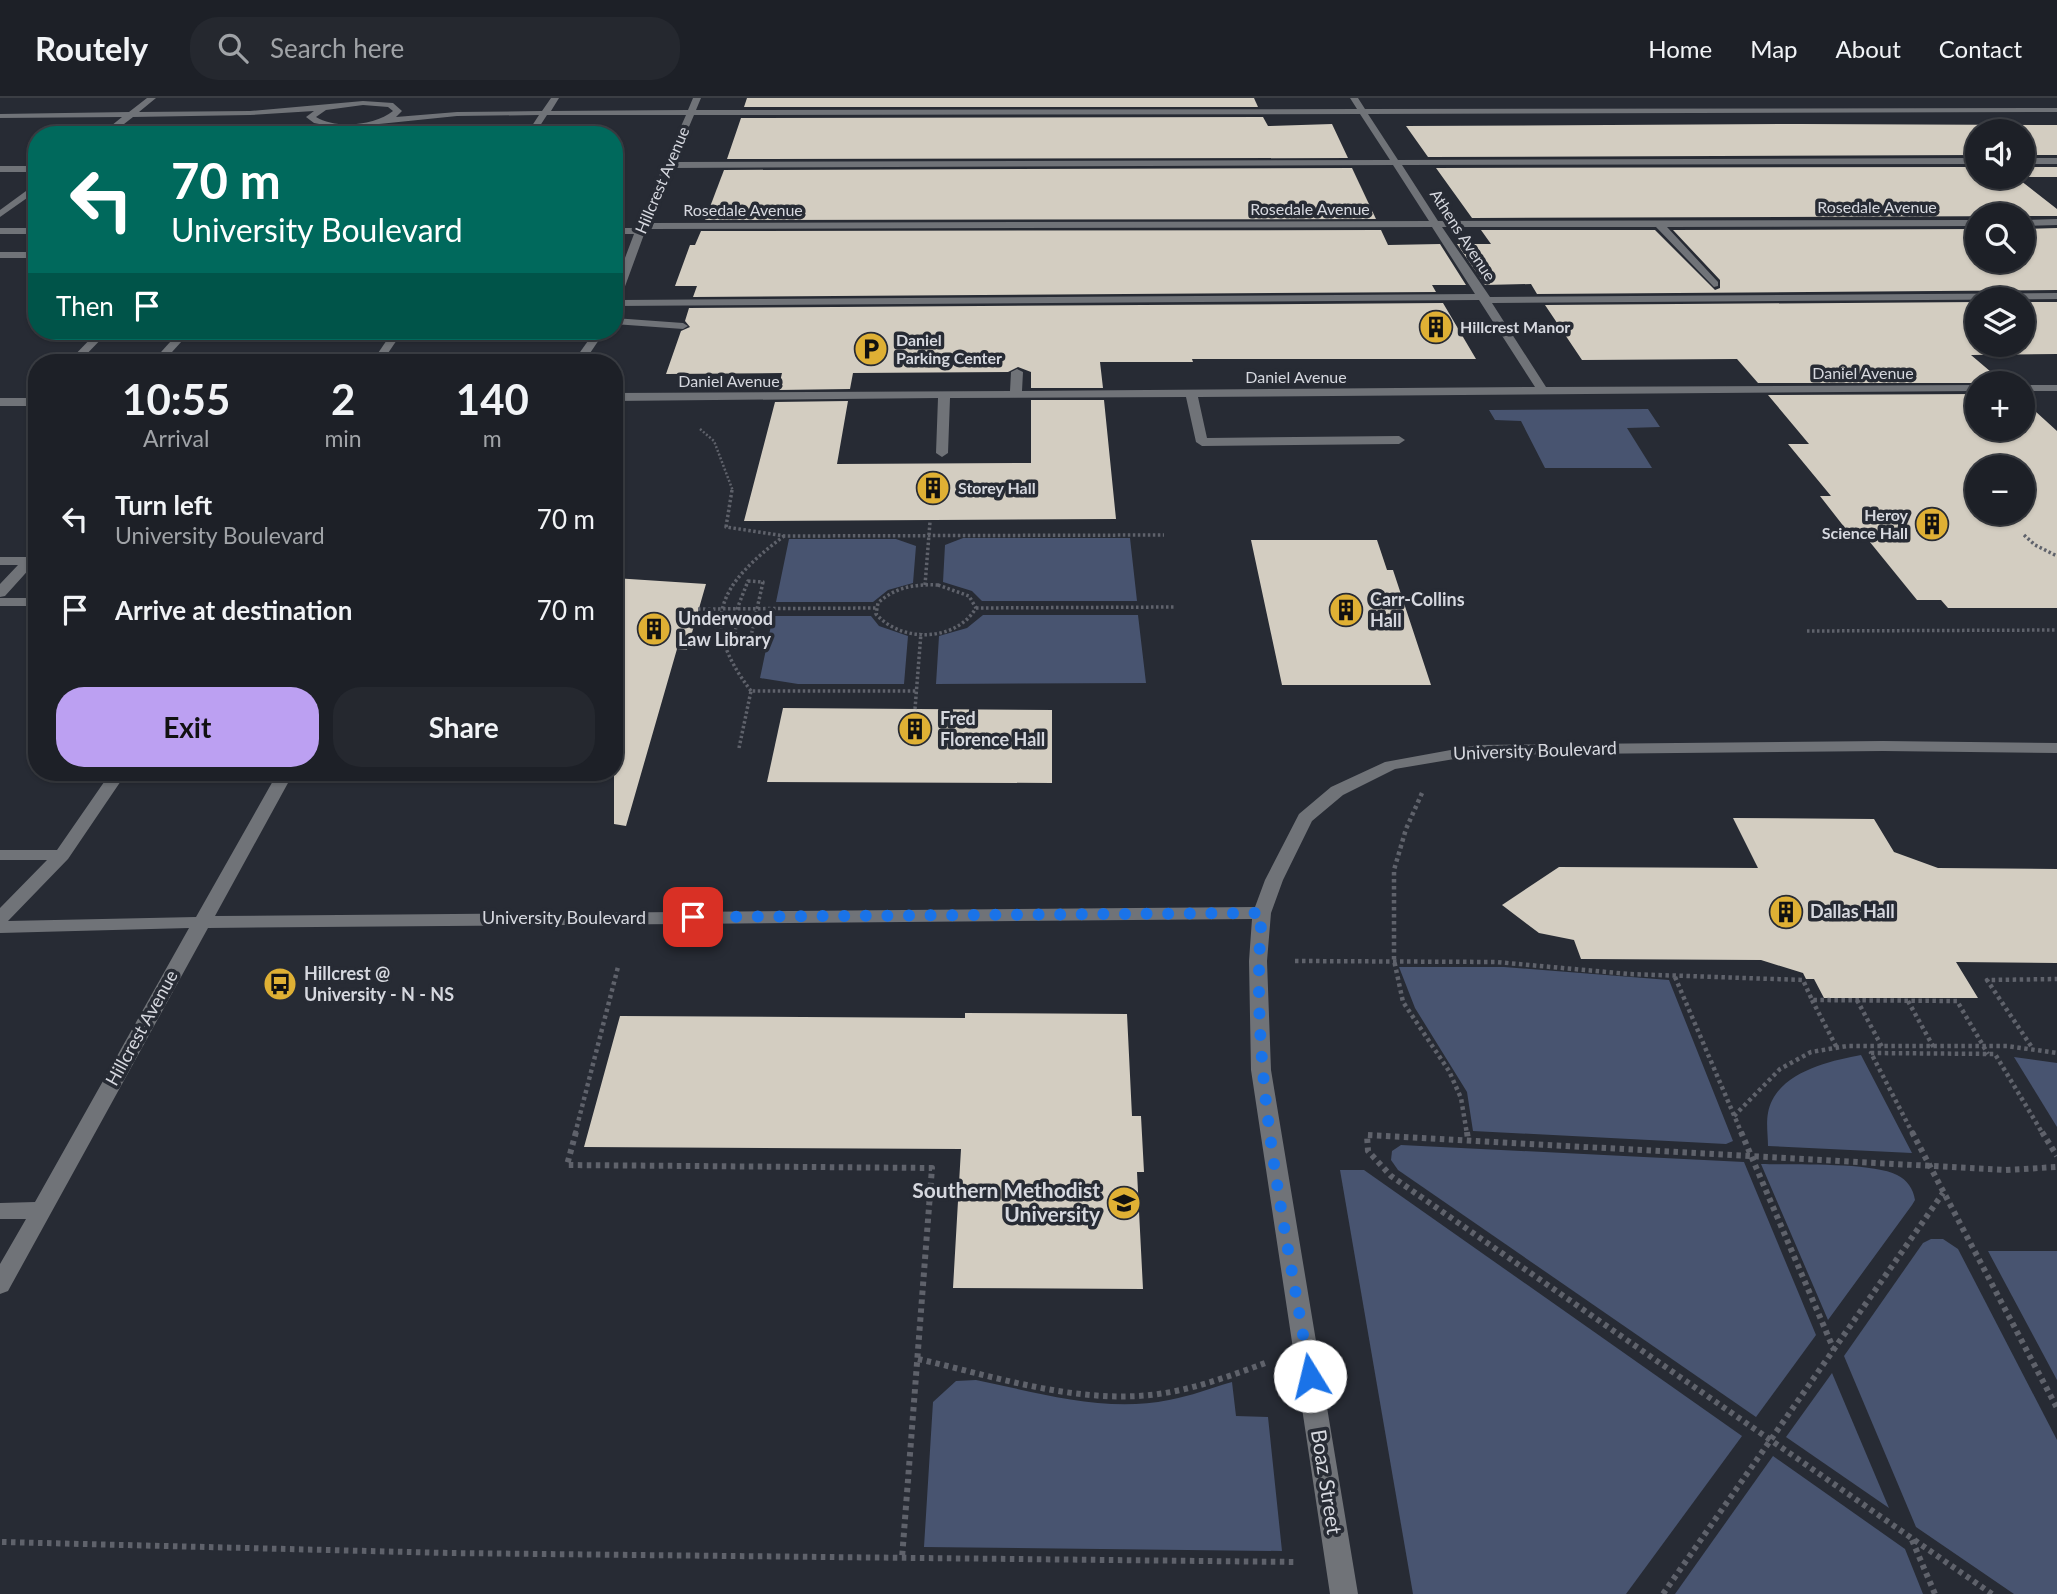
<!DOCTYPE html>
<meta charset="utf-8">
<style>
body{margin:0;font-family:Lato,sans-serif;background:#25282f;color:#f1f3f6;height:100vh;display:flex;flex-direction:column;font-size:26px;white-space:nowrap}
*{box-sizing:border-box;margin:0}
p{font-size:23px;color:#a0a3a7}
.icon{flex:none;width:38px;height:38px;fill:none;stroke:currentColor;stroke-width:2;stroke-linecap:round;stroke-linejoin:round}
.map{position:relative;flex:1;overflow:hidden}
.side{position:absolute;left:28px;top:256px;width:595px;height:427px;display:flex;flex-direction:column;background:#1d2027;border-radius:28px;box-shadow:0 2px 5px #0004,0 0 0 2px #3b3e44}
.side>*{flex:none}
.banner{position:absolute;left:28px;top:28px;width:595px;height:214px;border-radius:28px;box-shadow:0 2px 5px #0004,0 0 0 2px #3b3e44;background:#00695c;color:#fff;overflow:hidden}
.controls{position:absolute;left:1965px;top:21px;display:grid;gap:14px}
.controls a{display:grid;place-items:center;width:70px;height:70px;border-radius:50%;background:#1d2027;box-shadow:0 2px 5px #0004,0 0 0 2px #3b3e44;font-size:35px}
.pin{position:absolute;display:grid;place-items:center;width:60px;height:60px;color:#fff;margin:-30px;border-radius:14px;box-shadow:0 4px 10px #0006}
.me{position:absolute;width:77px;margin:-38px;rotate:351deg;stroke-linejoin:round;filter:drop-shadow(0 0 5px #0008)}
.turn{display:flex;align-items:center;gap:24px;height:147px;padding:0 28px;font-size:32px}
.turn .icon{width:91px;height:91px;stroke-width:2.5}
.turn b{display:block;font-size:49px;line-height:60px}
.then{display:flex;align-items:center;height:66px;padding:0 28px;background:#0003;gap:14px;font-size:26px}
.eta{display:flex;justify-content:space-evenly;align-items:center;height:119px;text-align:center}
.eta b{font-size:42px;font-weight:700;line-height:49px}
.button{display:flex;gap:14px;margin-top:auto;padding:14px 28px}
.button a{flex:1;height:80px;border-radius:28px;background:#bca0f2;color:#111;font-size:28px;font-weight:700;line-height:80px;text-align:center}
.button a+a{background:#25282f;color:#f1f3f6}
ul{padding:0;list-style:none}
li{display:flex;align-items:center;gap:21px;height:91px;padding:0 28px}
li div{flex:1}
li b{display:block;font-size:26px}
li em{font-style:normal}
header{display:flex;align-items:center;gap:42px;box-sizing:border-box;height:98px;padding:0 35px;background:#1d2027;border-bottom:2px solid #3b3e44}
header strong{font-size:33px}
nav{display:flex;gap:38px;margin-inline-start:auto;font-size:24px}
.search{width:490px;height:63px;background:#25282f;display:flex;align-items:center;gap:18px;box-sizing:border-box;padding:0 24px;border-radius:28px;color:#a0a3a7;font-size:26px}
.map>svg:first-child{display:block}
</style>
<header>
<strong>Routely</strong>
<div class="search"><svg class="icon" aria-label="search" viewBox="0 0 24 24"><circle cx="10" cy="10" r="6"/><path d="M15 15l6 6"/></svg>Search here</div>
<nav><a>Home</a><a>Map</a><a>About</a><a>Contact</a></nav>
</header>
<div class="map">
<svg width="2057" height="1496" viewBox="0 0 2057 1496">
<rect width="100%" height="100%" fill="#272b34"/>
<g fill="#485470">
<path d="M 1648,311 L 1660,329 L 1627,330 L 1652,370 L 1545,370 L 1521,323 L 1495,322 L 1489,312 Z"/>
<path d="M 963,440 L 1130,440 L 1137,503 L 982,503 L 972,493 L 943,484 L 945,447 Z"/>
<path d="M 789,441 L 896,441 L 916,448 L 913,485 L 888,492 L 873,504 L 776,504 Z"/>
<path d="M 983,517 L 1138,517 L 1146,585 L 936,586 L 939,538 L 967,530 Z"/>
<path d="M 773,518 L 871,518 L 879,528 L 908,538 L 904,586 L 798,586 L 760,580 Z"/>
<path d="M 1399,869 L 1504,869 L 1669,882 L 1733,1043 L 1726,1046 L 1473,1033 L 1467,994 L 1415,910 Z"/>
<path d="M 1861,957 L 1912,1055 L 1768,1048 C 1768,1038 1766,1025 1768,1015 C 1775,975 1829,963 1861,957 Z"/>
<path d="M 2014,959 L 2057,965 L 2057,1029 Z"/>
<path d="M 1401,1047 L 1744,1064 L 1816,1237 L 1756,1319 L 1398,1072 L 1391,1062 L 1392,1053 Z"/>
<path d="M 1761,1066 C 1793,1067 1872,1064 1897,1077 C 1907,1082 1913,1090 1915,1102 L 1912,1107 L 1828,1222 Z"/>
<path d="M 1340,1072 L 1364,1072 L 1742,1338 L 1626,1496 L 1413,1496 Z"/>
<path d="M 1931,1141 L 1943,1141 L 1958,1151 L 2057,1342 L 2057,1496 L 2014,1496 L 1916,1429 L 1844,1258 L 1923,1145 Z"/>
<path d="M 1988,1153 L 2057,1153 L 2057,1282 Z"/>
<path d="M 1832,1275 L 1889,1410 L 1786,1339 Z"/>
<path d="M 976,1282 C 1040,1295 1105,1315 1169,1302 C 1191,1298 1211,1290 1232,1284 L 1236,1318 L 1268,1319 L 1282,1453 L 924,1449 L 933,1304 L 956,1283 Z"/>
<path d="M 1773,1358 L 1905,1451 L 1923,1496 L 1675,1496 Z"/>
</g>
<g fill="#d3cdc1" fill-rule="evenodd">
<path d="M 747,0 L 1254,0 L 1258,9 L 744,9 Z"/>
<path d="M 1263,19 L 1268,28 L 1332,26 L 1348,60 L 727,61 L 741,20 Z"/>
<path d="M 1802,26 L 2057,27 L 2057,57 L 2023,57 L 2023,33 L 1978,33 L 1978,57 L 1428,59 L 1406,28 Z"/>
<path d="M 1978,69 L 1978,79 L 2023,79 L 2023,69 L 2057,69 L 2057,79 L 2016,79 L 2057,111 L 2057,118 L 1472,120 L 1436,70 Z"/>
<path d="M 1352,70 L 1376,121 L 705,122 L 724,72 Z"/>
<path d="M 2057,130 L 2057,192 L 1537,196 L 1531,186 L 1485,187 L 1457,146 L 1491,146 L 1481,132 L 1655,132 L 1715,192 L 1720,190 L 1720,182 L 1673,132 L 1978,131 L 1978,163 L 2023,163 L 2023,131 Z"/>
<path d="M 1381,132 L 1388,147 L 1440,146 L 1466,187 L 1432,187 L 1436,194 L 693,199 L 697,188 L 675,188 L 690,147 L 695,147 L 701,133 Z"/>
<path d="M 1978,204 L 1978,247 L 2023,247 L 2023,204 L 2057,204 L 2057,256 L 1971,257 L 2004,285 L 1758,285 L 1737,261 L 1582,262 L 1545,207 Z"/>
<path d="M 1443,205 L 1476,261 L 1192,261 L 1193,264 L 1100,264 L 1103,290 L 1031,290 L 1031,274 L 1018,269 L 1008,274 L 853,275 L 850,291 L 778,292 L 782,275 L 666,276 L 681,233 L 690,229 L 685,223 L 689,210 Z"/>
<path d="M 1978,296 L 1978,331 L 2023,331 L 2023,302 L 2057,333 L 2057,510 L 1948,510 L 1941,502 L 1917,502 L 1865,438 L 1852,439 L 1820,398 L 1831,398 L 1788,346 L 1809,346 L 1768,297 ZM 1978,369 L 2023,369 L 2023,415 L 1978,415 Z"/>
<path d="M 1031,302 L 1104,302 L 1116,421 L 744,423 L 775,304 L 848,303 L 837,366 L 1031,365 Z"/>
<path d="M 1251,442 L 1377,442 L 1387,472 L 1393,472 L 1431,587 L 1282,587 Z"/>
<path d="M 614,480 L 706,486 L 687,552 L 677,551 L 626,728 L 614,726 Z"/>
<path d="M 783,610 L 1052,612 L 1052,685 L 767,684 Z"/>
<path d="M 1733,720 L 1874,721 L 1894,754 L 1938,770 L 2057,771 L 2057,865 L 1956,864 L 1978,900 L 1824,900 L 1814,881 L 1806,881 L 1803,875 L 1761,862 L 1581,861 L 1574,842 L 1539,835 L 1502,807 L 1559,769 L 1758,770 Z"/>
<path d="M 965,915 L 1127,916 L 1132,1018 L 1141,1018 L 1144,1074 L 1137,1074 L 1143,1191 L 953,1190 L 961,1051 L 584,1049 L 620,918 L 965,920 Z"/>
</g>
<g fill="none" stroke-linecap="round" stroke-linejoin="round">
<path stroke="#5f626b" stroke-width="2.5" stroke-dasharray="2 2" stroke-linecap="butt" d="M 700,331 L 714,343 L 733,393"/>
<g stroke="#5f626b" stroke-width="3.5" stroke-dasharray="2.5 2.5" stroke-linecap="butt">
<path d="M 732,392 L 726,429 L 785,438 L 1164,437"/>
<path d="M 2024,437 L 2035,447 L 2057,458"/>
<path d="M 748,483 L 763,484 L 751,538 L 735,540 L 737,511 Z"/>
<path d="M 925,487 L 930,424"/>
<path d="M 938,487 L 969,498 L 976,510 C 956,544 901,545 876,516 L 878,505 C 895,489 915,486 938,487 Z"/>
<path d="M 976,510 L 1174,509"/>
<path d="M 698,511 L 876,510"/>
<path d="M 1807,533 L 2057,532"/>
<path d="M 751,593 C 698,523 719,487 784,438"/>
<path d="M 915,611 L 921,535"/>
<path d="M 739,650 L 751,593 L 916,593"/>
</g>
<g stroke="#5f626b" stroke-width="4.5" stroke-dasharray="3.5 3.5" stroke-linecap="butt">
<path d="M 1422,695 L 1406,731 L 1394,772 L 1394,862 L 1403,904 L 1449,973 L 1461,1000 L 1467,1036"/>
<path d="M 1295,863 L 1496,864 L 1629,876 L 1803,882 L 1812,902 L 1957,903 L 1988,956"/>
<path d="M 1675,879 L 1742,1036"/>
<path d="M 1812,902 L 1837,950"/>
<path d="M 1857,902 L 1882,949"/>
<path d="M 1908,903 L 1934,950"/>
<path d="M 2031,948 L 1987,882 L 2057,881"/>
<path d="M 1734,1018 L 1780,971 L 1811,954 L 1847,948 L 2007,948 L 2057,955"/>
<path d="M 575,1036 L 618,869"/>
<path d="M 1913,1036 L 1871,955 L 1995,956 L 2043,1036"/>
</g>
<g stroke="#5f626b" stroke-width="6" stroke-dasharray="4.5 4.5" stroke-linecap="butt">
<path d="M 576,1034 L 567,1067 L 932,1070 L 902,1460"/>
<path d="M 1467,1034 L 1468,1042"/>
<path d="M 1741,1034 L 1834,1252"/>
<path d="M 1912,1034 L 2057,1310"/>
<path d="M 2042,1034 L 2057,1058"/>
<path d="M 918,1261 C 993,1278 1072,1305 1150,1297 C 1190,1293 1230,1278 1268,1264"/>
<path d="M 1912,1442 L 1935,1496"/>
<path d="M 2,1444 L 449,1455 L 1297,1464"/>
<path d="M 1663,1496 L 1943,1095"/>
<path d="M 1992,1496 L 1391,1078 L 1368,1053 L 1367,1037 L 2005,1072 L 2057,1069"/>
</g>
<g fill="#707378" fill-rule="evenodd">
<path d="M 147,0 L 156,0 L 139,14 L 250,13 L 363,3 L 393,5 L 402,13 L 396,19 L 457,14 L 542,13 L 551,0 L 559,0 L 551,13 L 688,12 L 693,0 L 701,0 L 696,12 L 1357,11 L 1350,0 L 1358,0 L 1365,11 L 2057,10 L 2057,14 L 1368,16 L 1398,62 L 1978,60 L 1978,66 L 1402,67 L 1438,123 L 1978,122 L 1978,128 L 1667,129 L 1718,184 L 1718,188 L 1714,189 L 1656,129 L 1442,129 L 1490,199 L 2057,195 L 2057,201 L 1492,205 L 1546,289 L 1978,287 L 1978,293 L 1198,299 L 1207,340 L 1399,338 L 1405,342 L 1399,346 L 1202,348 L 1196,344 L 1186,299 L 950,300 L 948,355 L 942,359 L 936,355 L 938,300 L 614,303 L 614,295 L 1010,293 L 1011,274 L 1017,271 L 1023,274 L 1022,293 L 1535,289 L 1479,202 L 614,208 L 614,189 L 634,136 L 614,136 L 614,130 L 636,130 L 686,17 L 547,17 L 534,37 L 526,37 L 539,17 L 457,18 L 340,30 L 314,25 L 306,19 L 314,13 L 250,17 L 133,19 L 110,37 L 100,37 L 122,19 L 0,20 L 0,16 L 129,14 ZM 363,7 L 388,9 L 393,13 C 375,28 335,31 316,19 L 326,12 ZM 1360,16 L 1390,62 L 674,64 L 694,17 ZM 1393,67 L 1429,123 L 648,125 L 671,70 ZM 1432,129 L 1475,196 L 620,202 L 646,131 Z"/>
<rect x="2023" y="60" width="34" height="6"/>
<rect x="0" y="68" width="37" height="6"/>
<path d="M 37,85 L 37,93 L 0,119 L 0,112 Z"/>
<path d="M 2057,121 L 2057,127 L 2023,128 L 2023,122 Z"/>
<rect x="0" y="130" width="37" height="6"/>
<rect x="0" y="154" width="37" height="6"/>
<path d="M 614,220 L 683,225 L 688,228 L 683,231 L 614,226 Z"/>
<path d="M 98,233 L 109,233 L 79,264 L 68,264 Z"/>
<path d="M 180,233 L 191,233 L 163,264 L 152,264 Z"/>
<path d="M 393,233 L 403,233 L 382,264 L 372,264 Z"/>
<path d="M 595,233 L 605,233 L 584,264 L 573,264 Z"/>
<rect x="2023" y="287" width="34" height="6"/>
<rect x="0" y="300" width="37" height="8"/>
<path d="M 0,459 L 37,459 L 37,467 L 33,467 L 5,498 L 0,499 L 0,486 L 18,467 L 0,467 Z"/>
<rect x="0" y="500" width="37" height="8"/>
<path d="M 1883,643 L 2057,645 L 2057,655 L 1883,653 L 1478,657 L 1395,671 L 1343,697 L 1312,723 L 1283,782 L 1271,815 L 1267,863 L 1271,972 L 1358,1496 L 1330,1496 L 1251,972 L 1249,863 L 1252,821 L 208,830 L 8,1193 L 0,1196 L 0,1166 L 26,1121 L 0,1121 L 0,1105 L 35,1104 L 189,830 L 0,835 L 0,810 L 47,762 L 0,762 L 0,752 L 57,752 L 111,674 L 127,674 L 68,761 L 8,823 L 196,819 L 278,674 L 294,674 L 215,818 L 1255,809 L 1265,782 L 1299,716 L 1331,689 L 1385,664 L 1478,647 Z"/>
</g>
</g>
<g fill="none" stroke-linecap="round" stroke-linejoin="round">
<path stroke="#1a73e8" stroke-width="12" stroke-dasharray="0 21.6" d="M 693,819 L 1262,815 C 1248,970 1285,1125 1310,1278"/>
</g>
<defs>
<symbol id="building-disc" viewBox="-11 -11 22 22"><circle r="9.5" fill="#dfb034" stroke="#272b34"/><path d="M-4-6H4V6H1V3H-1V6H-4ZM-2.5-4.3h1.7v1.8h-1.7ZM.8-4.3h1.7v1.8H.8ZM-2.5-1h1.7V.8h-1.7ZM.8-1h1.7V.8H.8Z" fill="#111"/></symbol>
<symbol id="parking-disc" viewBox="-11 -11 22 22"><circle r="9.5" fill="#dfb034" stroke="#272b34"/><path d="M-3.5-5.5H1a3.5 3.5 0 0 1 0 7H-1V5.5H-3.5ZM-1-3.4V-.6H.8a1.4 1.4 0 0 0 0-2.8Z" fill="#111"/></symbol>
<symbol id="bus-disc" viewBox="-11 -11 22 22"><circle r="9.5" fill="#dfb034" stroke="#272b34"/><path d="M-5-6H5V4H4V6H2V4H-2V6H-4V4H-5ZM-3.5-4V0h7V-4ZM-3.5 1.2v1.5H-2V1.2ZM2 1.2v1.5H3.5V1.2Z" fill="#111"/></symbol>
<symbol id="university-disc" viewBox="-11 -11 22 22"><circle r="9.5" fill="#dfb034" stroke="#272b34"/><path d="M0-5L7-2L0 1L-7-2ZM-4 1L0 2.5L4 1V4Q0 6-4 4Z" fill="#111"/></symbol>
</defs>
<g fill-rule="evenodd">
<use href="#building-disc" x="1417" y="210" width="38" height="38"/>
<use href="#parking-disc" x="852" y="232" width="38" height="38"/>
<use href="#building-disc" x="914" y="371" width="38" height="38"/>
<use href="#building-disc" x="1913" y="407" width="38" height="38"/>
<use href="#building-disc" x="1327" y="493" width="38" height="38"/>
<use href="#building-disc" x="635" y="512" width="38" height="38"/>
<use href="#building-disc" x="896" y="612" width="38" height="38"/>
<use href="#building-disc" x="1767" y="795" width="38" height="38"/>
<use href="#bus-disc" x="261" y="867" width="38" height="38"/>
<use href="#university-disc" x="1105" y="1086" width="38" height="38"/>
</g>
<g text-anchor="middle" stroke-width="7" stroke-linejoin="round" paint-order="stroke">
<g font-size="16" fill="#d6d8df" stroke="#272b34">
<text transform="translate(662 82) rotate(-67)" y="6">Hillcrest Avenue</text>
<text x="1877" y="115">Rosedale Avenue</text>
<text x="1310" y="117">Rosedale Avenue</text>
<text x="743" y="118">Rosedale Avenue</text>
<text transform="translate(1463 137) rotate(57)" y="6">Athens Avenue</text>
<text x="1863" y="281">Daniel Avenue</text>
<text x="1296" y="285">Daniel Avenue</text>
<text x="729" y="289">Daniel Avenue</text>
</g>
<g font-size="16" font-weight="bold" fill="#d6d8df" stroke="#272b34" text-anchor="start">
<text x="1460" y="235">Hillcrest Manor</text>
<text x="896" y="248">Daniel<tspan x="896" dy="18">Parking Center</tspan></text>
<text x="958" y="396">Storey Hall</text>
<text x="1908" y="423" text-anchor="end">Heroy<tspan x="1908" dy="18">Science Hall</tspan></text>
</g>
<g font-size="18" font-weight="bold" fill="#d6d8df" stroke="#272b34" text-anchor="start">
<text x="1370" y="508">Carr-Collins<tspan x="1370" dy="21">Hall</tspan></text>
<text x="678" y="527">Underwood<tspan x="678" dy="21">Law Library</tspan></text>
<text x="940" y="627">Fred<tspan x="940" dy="21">Florence Hall</tspan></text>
<text x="1810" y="820">Dallas Hall</text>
<text x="304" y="882">Hillcrest @<tspan x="304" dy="21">University - N - NS</tspan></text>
</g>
<g font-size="18" fill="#d6d8df" stroke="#272b34">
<text transform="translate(1535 653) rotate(-2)" y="6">University Boulevard</text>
<text x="564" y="826">University Boulevard</text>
<text transform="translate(142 930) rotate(-61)" y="6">Hillcrest Avenue</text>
</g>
<g font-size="21" font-weight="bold" fill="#d6d8df" stroke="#272b34" text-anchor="end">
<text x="1100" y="1100">Southern Methodist<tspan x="1100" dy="24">University</tspan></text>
</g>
<g font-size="21" fill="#d6d8df" stroke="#272b34">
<text transform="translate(1326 1384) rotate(81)" y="7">Boaz Street</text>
</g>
</g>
</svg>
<div class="controls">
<a><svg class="icon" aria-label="sound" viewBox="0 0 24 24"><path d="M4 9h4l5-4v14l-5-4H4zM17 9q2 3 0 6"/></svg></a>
<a><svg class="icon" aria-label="search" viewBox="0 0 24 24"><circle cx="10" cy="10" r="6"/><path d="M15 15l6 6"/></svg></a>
<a><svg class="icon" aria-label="layers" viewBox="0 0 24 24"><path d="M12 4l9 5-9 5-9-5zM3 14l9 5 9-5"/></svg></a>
<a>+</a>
<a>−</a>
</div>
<div class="pin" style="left:693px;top:819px;background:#d93025"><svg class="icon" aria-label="arrive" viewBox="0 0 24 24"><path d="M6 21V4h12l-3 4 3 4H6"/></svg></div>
<svg class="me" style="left:1310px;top:1278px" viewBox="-20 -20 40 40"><circle r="19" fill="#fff"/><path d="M0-13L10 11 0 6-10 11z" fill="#1a73e8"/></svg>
<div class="banner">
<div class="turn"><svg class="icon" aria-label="left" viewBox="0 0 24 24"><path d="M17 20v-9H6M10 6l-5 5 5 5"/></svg><div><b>70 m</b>University Boulevard</div></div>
<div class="then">Then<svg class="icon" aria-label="arrive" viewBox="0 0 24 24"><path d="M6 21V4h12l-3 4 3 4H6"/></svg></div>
</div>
<section class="side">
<div class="eta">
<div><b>10:55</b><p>Arrival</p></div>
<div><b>2</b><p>min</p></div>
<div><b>140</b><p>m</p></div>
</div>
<ul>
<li><svg class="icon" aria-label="left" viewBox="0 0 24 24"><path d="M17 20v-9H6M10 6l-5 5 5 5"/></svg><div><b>Turn left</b><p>University Boulevard</p></div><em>70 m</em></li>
<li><svg class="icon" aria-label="arrive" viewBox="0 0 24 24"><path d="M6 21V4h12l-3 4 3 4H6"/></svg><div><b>Arrive at destination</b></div><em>70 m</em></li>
</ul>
<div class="button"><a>Exit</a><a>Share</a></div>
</section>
</div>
